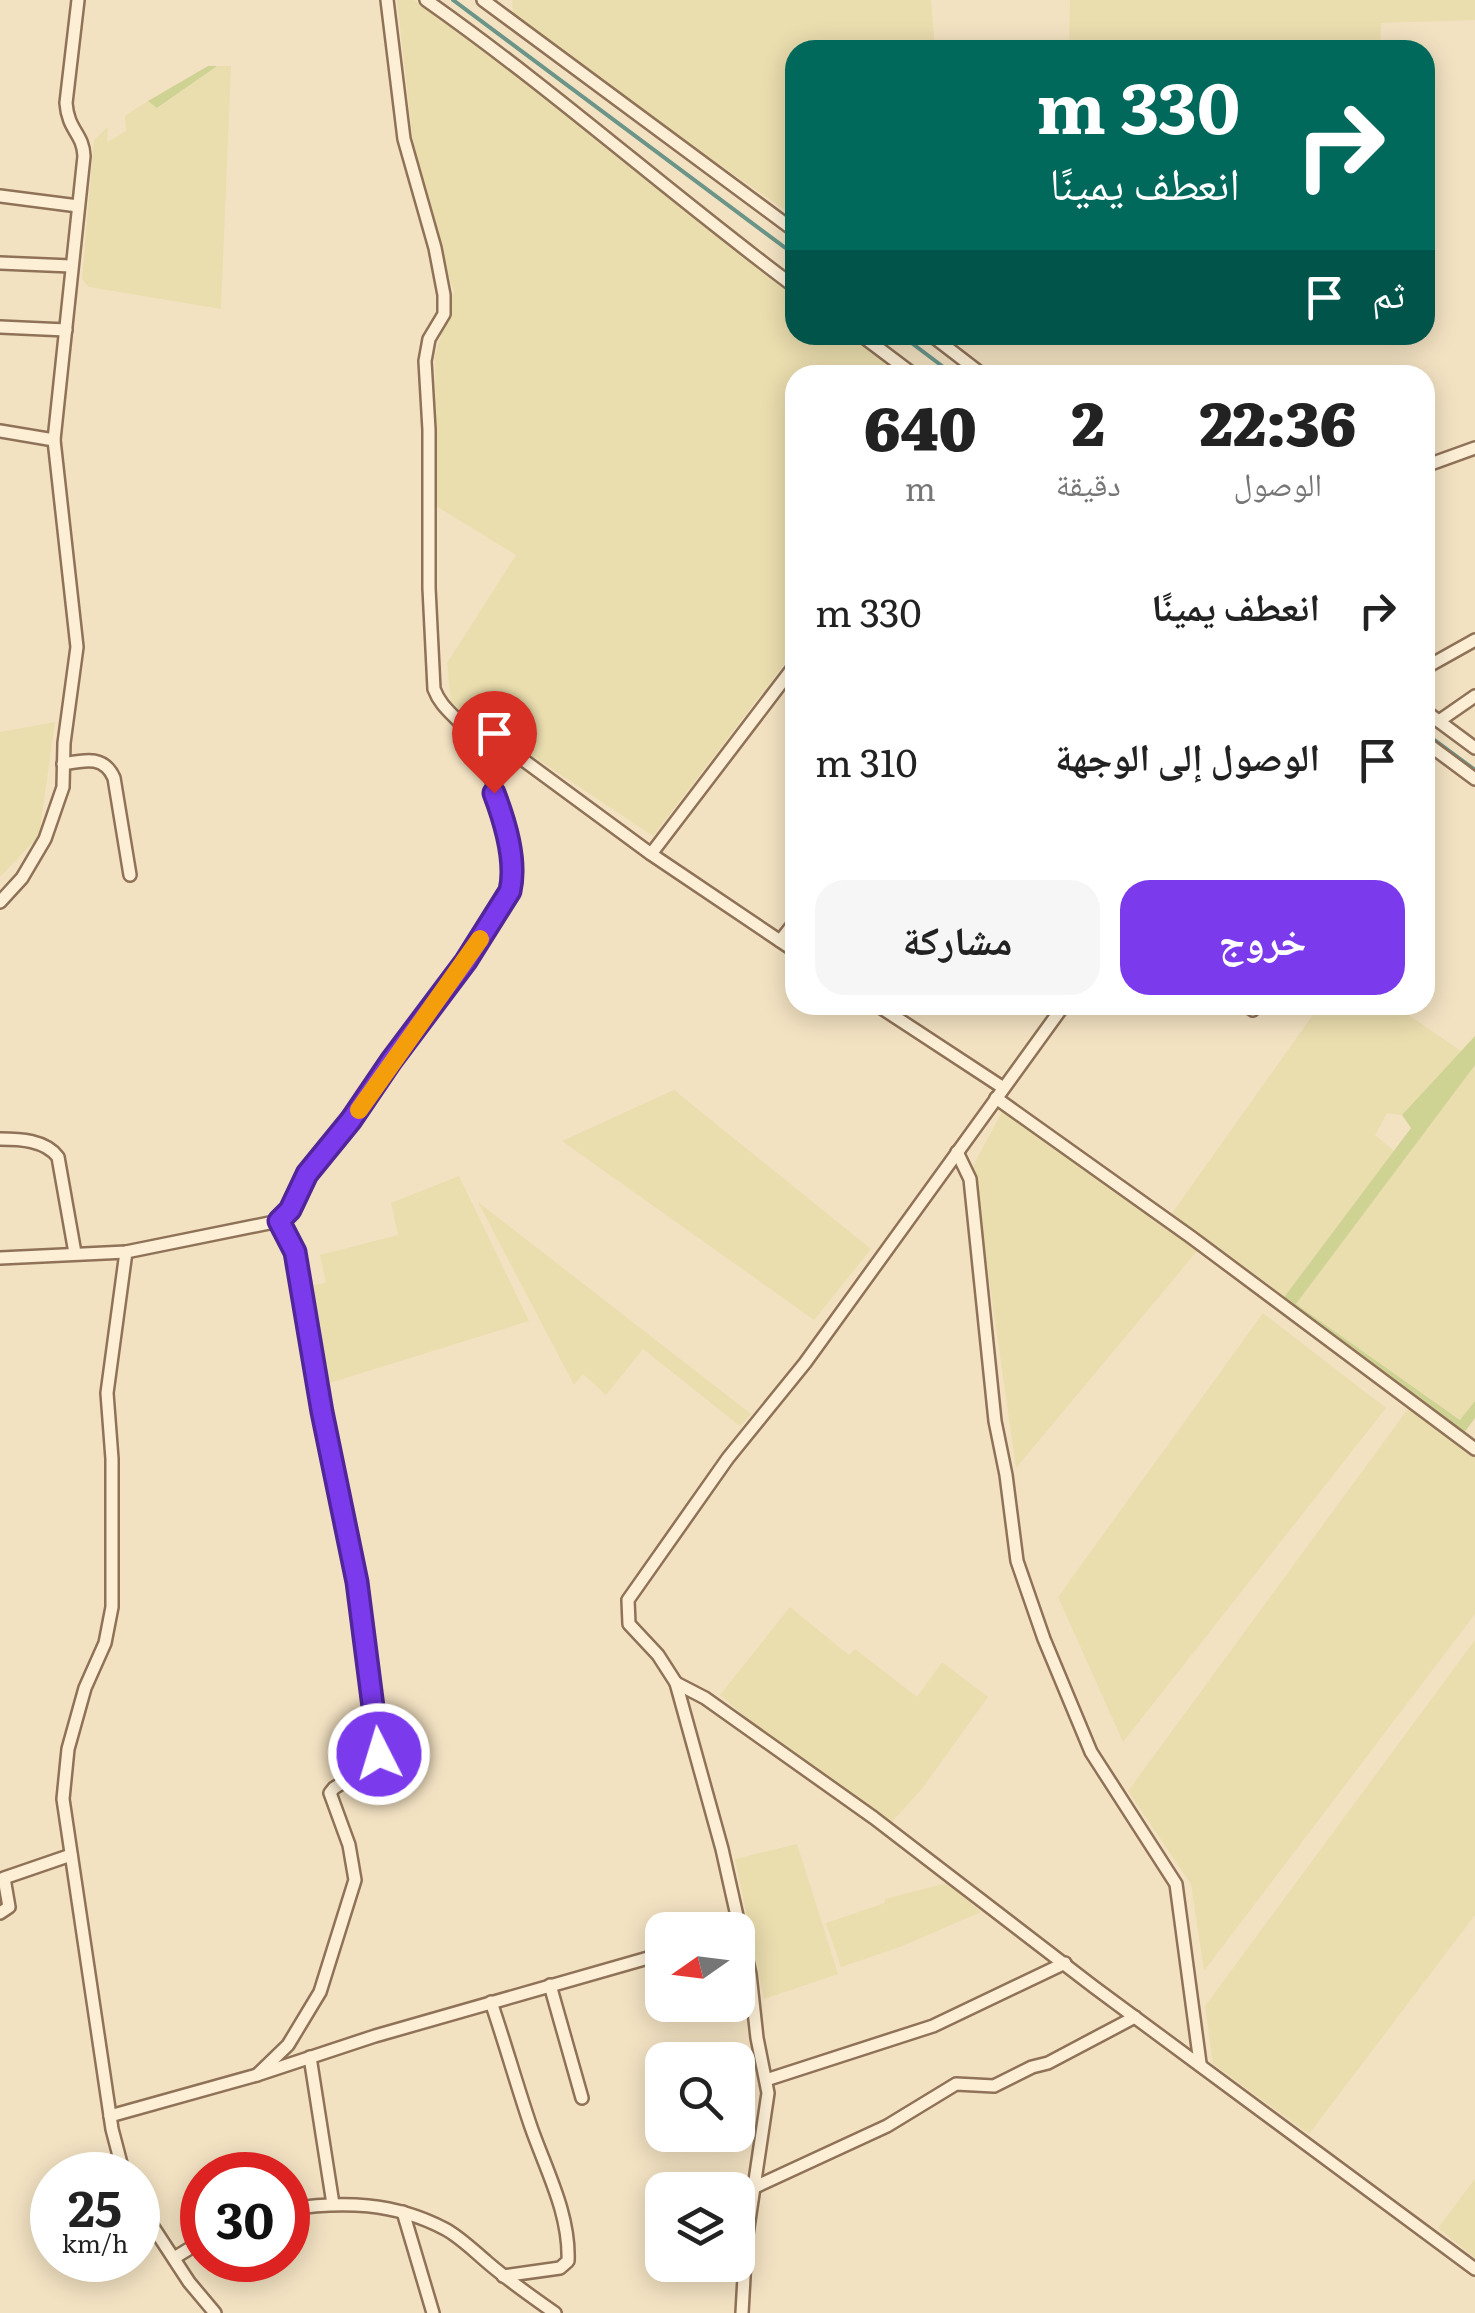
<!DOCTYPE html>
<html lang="ar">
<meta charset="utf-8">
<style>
body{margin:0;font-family:Literata,"Noto Naskh Arabic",serif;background:#f6f6f6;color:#222;direction:rtl;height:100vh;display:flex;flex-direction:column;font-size:38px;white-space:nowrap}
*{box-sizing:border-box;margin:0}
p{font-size:32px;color:#767676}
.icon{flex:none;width:55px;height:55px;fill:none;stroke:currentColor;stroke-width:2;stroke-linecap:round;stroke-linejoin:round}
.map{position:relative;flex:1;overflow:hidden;direction:ltr}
.details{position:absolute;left:785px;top:365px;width:650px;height:650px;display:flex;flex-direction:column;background:#fff;border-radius:30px;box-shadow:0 5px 25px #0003;direction:rtl}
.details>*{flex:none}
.guide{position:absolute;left:785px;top:40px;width:650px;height:305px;border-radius:30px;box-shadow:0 5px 25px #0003;direction:rtl;background:#00695c;color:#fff;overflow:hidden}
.needle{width:65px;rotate:256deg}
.controls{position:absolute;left:645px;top:1912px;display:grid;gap:20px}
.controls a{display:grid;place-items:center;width:110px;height:110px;border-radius:20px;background:#fff;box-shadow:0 5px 25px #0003;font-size:50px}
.speed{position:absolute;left:30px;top:2152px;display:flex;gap:20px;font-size:50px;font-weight:700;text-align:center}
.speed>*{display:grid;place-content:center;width:130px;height:130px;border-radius:50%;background:#fff;box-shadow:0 5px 25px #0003;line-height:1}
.speed small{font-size:25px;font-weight:400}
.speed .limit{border:15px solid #d22;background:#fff;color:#111}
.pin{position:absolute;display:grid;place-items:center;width:85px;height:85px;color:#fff;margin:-102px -42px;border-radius:50% 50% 50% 0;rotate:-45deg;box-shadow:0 0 10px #0007}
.pin .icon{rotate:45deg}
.me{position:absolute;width:110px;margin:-55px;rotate:355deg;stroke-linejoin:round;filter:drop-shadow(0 0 8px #0008)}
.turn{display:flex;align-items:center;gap:35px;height:210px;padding:0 30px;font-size:45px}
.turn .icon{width:130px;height:130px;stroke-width:2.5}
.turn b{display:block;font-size:70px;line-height:85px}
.then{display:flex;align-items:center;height:95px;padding:0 30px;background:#0003;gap:20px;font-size:38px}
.eta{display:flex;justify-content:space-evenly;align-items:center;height:170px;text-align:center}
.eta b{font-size:60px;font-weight:800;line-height:70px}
.cta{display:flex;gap:20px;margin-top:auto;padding:20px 30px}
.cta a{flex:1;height:115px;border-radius:30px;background:#7c3aed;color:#fff;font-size:40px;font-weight:800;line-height:115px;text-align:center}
.cta a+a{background:#f6f6f6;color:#222}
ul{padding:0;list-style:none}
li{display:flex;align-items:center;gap:30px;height:150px;padding:0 30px}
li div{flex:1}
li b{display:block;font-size:38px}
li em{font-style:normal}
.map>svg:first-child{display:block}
</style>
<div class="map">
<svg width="1475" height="2313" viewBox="0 0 1475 2313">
<rect width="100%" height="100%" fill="#f3e2c2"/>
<g fill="#eaddae">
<path d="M 397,0 L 414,0 L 795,284 L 795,335 L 864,335 L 917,375 L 795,375 L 795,650 L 653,836 L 451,702 L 447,663 L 516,555 L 436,506 L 435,355 L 454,292 L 416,169 Z"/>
<path d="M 512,0 L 931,0 L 935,50 L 795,50 L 795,217 L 514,21 Z"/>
<path d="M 1070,0 L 1475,0 L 1475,20 L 1381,23 L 1380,50 L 1069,50 Z"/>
<path d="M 217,66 L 231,66 L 221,309 L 89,287 L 82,279 L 94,140 L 108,127 L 107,142 L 126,131 L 125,116 L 148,101 L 158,108 Z"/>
<path d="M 55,722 L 39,836 L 0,877 L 0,732 Z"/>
<path d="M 1320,1005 L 1394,1005 L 1461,1051 L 1402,1115 L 1387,1113 L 1375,1135 L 1394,1151 L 1279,1304 L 1203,1244 L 1016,1468 L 973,1166 L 1004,1108 L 1170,1216 Z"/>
<path d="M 1475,1065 L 1475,1401 L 1461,1420 L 1296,1304 Z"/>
<path d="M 674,1090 L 871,1249 L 814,1320 L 562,1141 Z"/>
<path d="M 459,1176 L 529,1321 L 323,1385 L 307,1286 L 326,1283 L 320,1255 L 398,1235 L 391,1203 Z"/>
<path d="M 478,1202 L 751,1414 L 740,1426 L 643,1349 L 606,1395 L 583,1374 L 574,1385 Z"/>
<path d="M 1263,1313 L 1386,1408 L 1123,1742 L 1058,1597 Z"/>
<path d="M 1413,1402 L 1475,1449 L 1475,1614 L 1204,1971 L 1191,1884 L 1128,1791 Z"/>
<path d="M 790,1607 L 849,1655 L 855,1649 L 917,1697 L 942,1662 L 988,1697 L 921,1790 L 888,1826 L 777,1744 L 720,1695 Z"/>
<path d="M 1475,1640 L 1475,1915 L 1309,2134 L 1213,2064 L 1205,2006 Z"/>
<path d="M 797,1844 L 838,1974 L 764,1999 L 735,1859 Z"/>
<path d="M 947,1883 L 981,1912 L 900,1947 L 841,1967 L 826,1923 L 885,1903 L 885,1899 Z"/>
<path d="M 1475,2179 L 1475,2258 L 1438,2228 Z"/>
</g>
<g fill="#ced394">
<path d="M 208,66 L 217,66 L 157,108 L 148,101 Z"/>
<path d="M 1475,1036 L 1475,1065 L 1296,1304 L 1460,1420 L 1475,1401 L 1475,1418 L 1461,1437 L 1279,1304 L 1411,1128 L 1402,1115 Z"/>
</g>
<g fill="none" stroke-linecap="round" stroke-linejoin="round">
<g stroke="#6a9588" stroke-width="4">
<path d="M 453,0 L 795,255"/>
<path d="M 901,335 L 954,375"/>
<path d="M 1425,733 L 1475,770"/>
</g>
<defs>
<g id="minor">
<path d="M 426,0 C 554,90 670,194 795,287"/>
<path d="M 483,0 L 795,231"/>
<path d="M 0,196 L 78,206"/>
<path d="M 0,263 L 71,266"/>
<path d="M 0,327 L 66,330"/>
<path d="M 861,335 L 914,375"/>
<path d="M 931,335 L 983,375"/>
<path d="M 0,431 L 54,440"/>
<path d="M 1425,466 L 1475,448"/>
<path d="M 1425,668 L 1475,640"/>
<path d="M 1425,711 L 1475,748"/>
<path d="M 1439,721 L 1475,696"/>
<path d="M 469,733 L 483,735 L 507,748 L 651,854 L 795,951"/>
<path d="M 1425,742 L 1475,779"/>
<path d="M 63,764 C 85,760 104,755 114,778 L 130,875"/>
<path d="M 651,854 L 795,665"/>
<path d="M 0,902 L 22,878 L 45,839 L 63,787 L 64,743 L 77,647 L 54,440 L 84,156 C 83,133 68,131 66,103 L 78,0"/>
<path d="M 780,941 L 795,922"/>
<path d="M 877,1005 L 1002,1087"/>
<path d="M 1247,1005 L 1253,1010"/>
<path d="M 996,1098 L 1191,1237 L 1475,1449"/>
<path d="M 0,1139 C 20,1139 45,1140 58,1157 L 75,1253"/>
<path d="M 957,1152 L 970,1179 L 995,1421 L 1006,1475 L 1017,1561 L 1044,1639 L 1091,1752 L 1176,1884 L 1200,2063"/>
<path d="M 0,1258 L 126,1252 L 279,1221 L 290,1210 L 307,1174 L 351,1121 L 391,1061 L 466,961 L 510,891 C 518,855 491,762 468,732 C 456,716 441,708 434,689 L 429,588 L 429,430 L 425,361 L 429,339 L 444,314 L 444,295 L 435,248 L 404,139 L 387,0"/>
<path d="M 676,1683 L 705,1698 L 874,1818 L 1094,1987 L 1475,2269"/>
<path d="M 0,1913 L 9,1907 L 4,1878 L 71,1855"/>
<path d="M 550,1985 L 582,2098"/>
<path d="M 491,2002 C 505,2043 517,2086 531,2127 C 546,2170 570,2214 568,2261 L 560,2268 L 503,2276"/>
<path d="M 310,2057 L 333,2204"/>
<path d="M 257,2075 L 288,2045 L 320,1992 L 355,1880 L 349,1845 L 330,1793 L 334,1788 L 375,1763 L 379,1743 C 367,1631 343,1523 322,1413 C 311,1350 311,1278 279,1221"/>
<path d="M 766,2080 L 933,2026 L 1065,1963"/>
<path d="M 110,2116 L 257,2075 L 375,2036 L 662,1954"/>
<path d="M 124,2175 L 112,2129 L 63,1799 L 68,1749 L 85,1688 L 105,1643 L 112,1607 L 112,1459 L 107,1393 L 126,1252"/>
<path d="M 755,2187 L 887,2126 L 956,2084 L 994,2086 L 1032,2067 L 1048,2063 L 1135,2017"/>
<path d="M 138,2204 L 189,2282 L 215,2313"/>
<path d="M 288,2209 C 343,2201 394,2202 445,2229 C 460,2237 474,2251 487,2262 C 509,2281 532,2297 555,2313"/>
<path d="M 403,2212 L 433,2313"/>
<path d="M 174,2258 L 202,2241"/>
<path d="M 742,2313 L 746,2241 L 768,2093 L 757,2038 L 750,1974 L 722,1849 L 676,1683 L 658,1655 L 629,1624 L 628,1600 L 728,1458 L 805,1363 L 1064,1005"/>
</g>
</defs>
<use href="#minor" stroke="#8f7257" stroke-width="16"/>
<use href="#minor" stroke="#fcefd6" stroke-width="11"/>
</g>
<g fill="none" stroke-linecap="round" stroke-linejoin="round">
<defs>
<path id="route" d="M 379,1754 L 357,1582 L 322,1412 L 295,1252 L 279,1221 L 290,1210 L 307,1174 L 351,1120 L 391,1061 L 466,961 L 510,891 C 517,860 505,822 494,793"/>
</defs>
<use href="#route" stroke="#51269a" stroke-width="25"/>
<use href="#route" stroke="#7c3aed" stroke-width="18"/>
<path stroke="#f59e0b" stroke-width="18" d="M 359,1110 L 480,939"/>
</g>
</svg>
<div class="controls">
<a><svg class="needle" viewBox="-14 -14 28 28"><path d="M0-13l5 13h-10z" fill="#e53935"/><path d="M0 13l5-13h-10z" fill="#767676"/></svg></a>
<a><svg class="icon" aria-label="search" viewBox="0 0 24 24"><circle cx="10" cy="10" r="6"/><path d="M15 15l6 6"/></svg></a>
<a><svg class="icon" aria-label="layers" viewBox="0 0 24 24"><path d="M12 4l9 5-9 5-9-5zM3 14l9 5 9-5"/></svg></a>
</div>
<div class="speed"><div>25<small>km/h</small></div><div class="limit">30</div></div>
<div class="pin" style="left:494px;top:793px;background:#d93025"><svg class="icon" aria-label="arrive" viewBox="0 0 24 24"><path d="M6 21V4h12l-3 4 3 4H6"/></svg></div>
<svg class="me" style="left:379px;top:1754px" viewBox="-20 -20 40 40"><circle r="17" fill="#7c3aed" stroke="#fff" stroke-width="3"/><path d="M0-11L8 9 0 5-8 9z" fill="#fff"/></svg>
<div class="guide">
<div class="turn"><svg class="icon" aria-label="right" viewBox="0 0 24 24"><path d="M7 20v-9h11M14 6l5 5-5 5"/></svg><div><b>330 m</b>انعطف يمينًا</div></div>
<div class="then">ثم<svg class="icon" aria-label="arrive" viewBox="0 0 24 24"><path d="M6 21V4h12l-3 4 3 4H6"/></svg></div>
</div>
<section class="details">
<div class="eta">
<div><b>22:36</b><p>الوصول</p></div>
<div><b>2</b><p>دقيقة</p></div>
<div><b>640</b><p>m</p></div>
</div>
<ul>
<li><svg class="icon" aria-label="right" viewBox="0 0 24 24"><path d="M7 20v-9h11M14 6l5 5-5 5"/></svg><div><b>انعطف يمينًا</b></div><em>330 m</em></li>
<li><svg class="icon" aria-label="arrive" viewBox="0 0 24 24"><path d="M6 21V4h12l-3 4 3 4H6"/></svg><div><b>الوصول إلى الوجهة</b></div><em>310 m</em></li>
</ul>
<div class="cta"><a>خروج</a><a>مشاركة</a></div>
</section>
</div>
